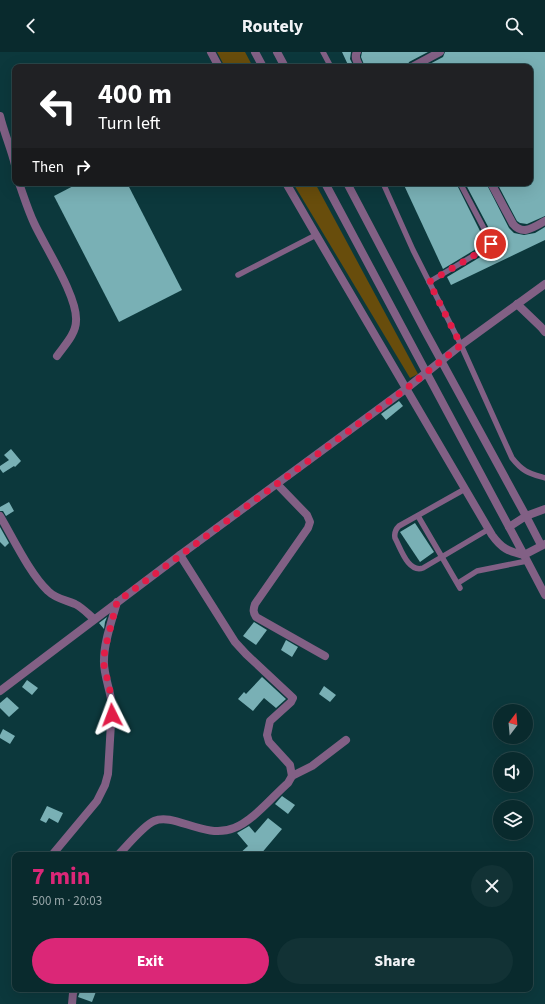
<!DOCTYPE html>
<meta charset="utf-8">
<style>
body{margin:0;font-family:"Source Sans 3",sans-serif;background:#123235;color:#f1f3f6;height:100vh;display:flex;flex-direction:column;font-size:15px;white-space:nowrap}
*{box-sizing:border-box;margin:0}
p{font-size:13px;color:#99a7aa}
.icon{flex:none;width:22px;height:22px;fill:none;stroke:currentColor;stroke-width:2;stroke-linecap:round;stroke-linejoin:round}
.map{position:relative;flex:1;overflow:hidden}
.drawer{position:absolute;left:12px;top:800px;width:521px;height:140px;display:flex;flex-direction:column;background:#092a2d;border-radius:8px;box-shadow:0 4px 16px #0002,0 0 0 1px #294649}
.drawer>*{flex:none}
.guide{position:absolute;left:12px;top:12px;width:521px;height:122px;border-radius:8px;box-shadow:0 4px 16px #0002,0 0 0 1px #294649;background:#202124;color:#fff;overflow:hidden}
.needle{width:26px;rotate:16deg}
.fabs{position:absolute;left:493px;top:652px;display:grid;gap:8px}
.fabs a{display:grid;place-items:center;width:40px;height:40px;border-radius:50%;background:#092a2d;box-shadow:0 4px 16px #0002,0 0 0 1px #294649;font-size:20px}
.pin{position:absolute;display:grid;place-items:center;width:34px;height:34px;color:#fff;margin:-17px;border:2px solid #fff;border-radius:50%;box-shadow:0 1px 4px #0007}
.me{position:absolute;width:44px;margin:-22px;rotate:357deg;stroke-linejoin:round;filter:drop-shadow(0 0 3px #0008)}
.turn{display:flex;align-items:center;gap:14px;height:84px;padding:0 20px;font-size:18px}
.turn .icon{width:52px;height:52px;stroke-width:2.5}
.turn b{display:block;font-size:28px;line-height:34px}
.then{display:flex;align-items:center;height:38px;padding:0 20px;background:#0003;gap:8px;font-size:15px}
.round{display:grid;place-items:center;flex:none;width:42px;height:42px;border-radius:21px;background:#123235}
.summary{display:flex;align-items:center;justify-content:space-between;height:68px;padding:0 20px}
h1{font-size:24px;font-weight:700;line-height:30px;color:#db2777}
.action{display:flex;gap:8px;margin-top:auto;padding:8px 20px}
.action a{flex:1;height:46px;border-radius:24px;background:#db2777;color:#fff;font-size:16px;font-weight:700;line-height:46px;text-align:center}
.action a+a{background:#123235;color:#f1f3f6}
header{display:flex;justify-content:space-between;align-items:center;height:52px;padding:0 20px;background:#092a2d;font-size:18px;font-weight:700}
.map>svg:first-child{display:block}
</style>
<header><svg class="icon" aria-label="back" viewBox="0 0 24 24"><path d="M15 5l-7 7 7 7"/></svg>Routely<svg class="icon" aria-label="search" viewBox="0 0 24 24"><circle cx="10" cy="10" r="6"/><path d="M15 15l6 6"/></svg></header>
<div class="map">
<svg width="545" height="952" viewBox="0 0 545 952">
<rect width="100%" height="100%" fill="#0c383c"/>
<g fill="#684d0c">
<path d="M 217,0 L 245,0 L 253,15 L 225,15 Z"/>
<path d="M 293,131 L 315,131 L 418,322 L 410,326 Z"/>
</g>
<g fill="#79b0b5">
<path d="M 342,0 L 351,0 L 350,7 L 354,15 L 349,15 Z"/>
<path d="M 362,0 L 428,0 L 409,10 L 407,15 L 365,15 L 361,5 Z"/>
<path d="M 445,0 L 545,0 L 545,164 L 527,172 L 520,171 L 517,169 L 497,131 L 530,131 L 530,15 L 424,15 L 443,5 Z"/>
<path d="M 79,131 L 127,131 L 182,238 L 119,270 L 54,144 Z"/>
<path d="M 403,131 L 456,131 L 486,191 L 443,217 Z"/>
<path d="M 465,131 L 486,131 L 509,176 L 514,181 L 524,183 L 535,181 L 545,175 L 545,188 L 451,233 L 447,225 L 492,198 L 495,193 L 493,184 Z"/>
<path d="M 399,349 L 403,354 L 386,368 L 381,362 Z"/>
<path d="M 11,397 L 21,409 L 15,415 L 14,414 L 3,421 L 0,417 L 0,414 L 9,408 L 4,403 Z"/>
<path d="M 9,450 L 14,459 L 6,464 L 3,459 L 0,459 L 0,455 Z"/>
<path d="M 415,471 L 434,500 L 420,510 L 400,480 Z"/>
<path d="M 0,475 L 9,491 L 5,495 L 0,490 Z"/>
<path d="M 107,565 L 105,570 L 104,577 L 99,571 Z"/>
<path d="M 254,570 L 267,578 L 256,593 L 243,584 Z"/>
<path d="M 286,588 L 298,595 L 292,605 L 281,598 Z"/>
<path d="M 262,625 L 286,647 L 276,656 L 264,646 L 253,659 L 238,647 L 244,640 L 246,642 Z"/>
<path d="M 27,628 L 38,636 L 32,643 L 22,635 Z"/>
<path d="M 324,634 L 336,643 L 330,650 L 319,642 Z"/>
<path d="M 7,645 L 19,656 L 9,665 L 0,656 L 0,651 Z"/>
<path d="M 3,677 L 15,684 L 10,692 L 0,686 L 0,683 Z"/>
<path d="M 282,744 L 295,753 L 288,762 L 275,752 Z"/>
<path d="M 47,754 L 63,761 L 58,771 L 49,766 L 46,771 L 40,768 Z"/>
<path d="M 268,766 L 282,777 L 260,803 L 238,803 L 248,794 L 237,781 L 249,774 L 255,781 Z"/>
<path d="M 81,937 L 97,937 L 92,950 L 78,945 Z"/>
</g>
<g fill="none" stroke-linecap="round" stroke-linejoin="round">
<g stroke="#826085" stroke-width="5.5">
<path d="M 323,0 L 331,15"/>
<path d="M 383,131 L 413,198 L 461,293 L 512,406 C 523,420 529,421 545,426"/>
<path d="M 238,223 L 316,183"/>
<path d="M 429,230 L 490,194 L 491,192 L 489,186 L 460,131"/>
<path d="M 465,437 L 399,474 C 395,478 394,481 395,486 C 401,497 408,521 423,516 L 489,477"/>
<path d="M 418,464 L 460,536"/>
<path d="M 458,531 L 477,519 L 527,509"/>
</g>
<g stroke="#826085" stroke-width="8">
<path d="M 357,0 C 354,5 357,10 360,15"/>
<path d="M 412,15 L 440,0"/>
<path d="M 0,64 C 4,81 11,96 15,113"/>
<path d="M 19,131 C 24,145 28,158 34,171 C 45,195 78,245 76,269 C 76,282 64,294 57,304"/>
<path d="M 491,131 L 513,172 C 523,184 534,175 545,169"/>
<path d="M 517,252 L 541,275 L 545,280"/>
<path d="M 277,432 L 307,463 L 310,470 L 308,476 L 255,552 C 253,558 253,560 256,565 L 325,604"/>
<path d="M 0,464 C 13,486 30,522 48,539 C 56,547 66,548 75,552 C 83,556 88,562 94,567"/>
<path d="M 524,503 L 545,543"/>
<path d="M 0,639 L 180,503 L 407,336 L 461,293 L 545,232"/>
<path d="M 292,724 L 312,714 L 346,688"/>
<path d="M 52,803 L 97,749 L 105,733 L 108,722 L 112,654 C 111,639 103,622 104,608 C 104,589 112,569 117,550"/>
<path d="M 118,803 C 126,795 144,773 154,769 C 174,760 205,788 234,776 C 253,769 273,744 288,731 L 292,724 L 290,713 L 269,690 L 267,683 L 270,669 L 291,650 L 293,646 L 246,602 L 235,590 L 180,503"/>
<path d="M 72,952 L 73,941 L 75,937"/>
</g>
<g stroke="#826085" stroke-width="8">
<path d="M 211,0 L 219,15"/>
<path d="M 255,0 L 263,15"/>
<path d="M 277,0 L 285,15"/>
<path d="M 286,131 C 354,249 424,366 492,483 C 502,497 508,499 524,503"/>
<path d="M 325,131 L 524,503 L 545,492"/>
<path d="M 347,131 L 425,279 L 526,464 L 545,457"/>
<path d="M 509,475 L 526,464 L 541,493"/>
</g>
</g>
<g fill="none" stroke-linecap="round" stroke-linejoin="round">
<path stroke="#e11d48" stroke-width="7" stroke-dasharray="0 12.6" d="M 112,663 L 111,643 L 103,609 L 106,593 L 117,550 L 407,336 L 461,293 L 429,230 L 490,194 L 491,192"/>
</g>
</svg>
<div class="fabs">
<a><svg class="needle" viewBox="-14 -14 28 28"><path d="M0-13l5 13h-10z" fill="#e53935"/><path d="M0 13l5-13h-10z" fill="#99a7aa"/></svg></a>
<a><svg class="icon" aria-label="sound" viewBox="0 0 24 24"><path d="M4 9h4l5-4v14l-5-4H4zM17 9q2 3 0 6"/></svg></a>
<a><svg class="icon" aria-label="layers" viewBox="0 0 24 24"><path d="M12 4l9 5-9 5-9-5zM3 14l9 5 9-5"/></svg></a>
</div>
<div class="pin" style="left:491px;top:192px;background:#d93025"><svg class="icon" aria-label="arrive" viewBox="0 0 24 24"><path d="M6 21V4h12l-3 4 3 4H6"/></svg></div>
<svg class="me" style="left:112px;top:663px" viewBox="-20 -20 40 40"><path d="M0-17L14 15 0 8-14 15z" fill="#e11d48" stroke="#fff" stroke-width="4"/></svg>
<div class="guide">
<div class="turn"><svg class="icon" aria-label="left" viewBox="0 0 24 24"><path d="M17 20v-9H6M10 6l-5 5 5 5"/></svg><div><b>400 m</b>Turn left</div></div>
<div class="then">Then<svg class="icon" aria-label="right" viewBox="0 0 24 24"><path d="M7 20v-9h11M14 6l5 5-5 5"/></svg></div>
</div>
<section class="drawer">
<div class="summary"><div><h1>7 min</h1><p>500 m · 20:03</p></div><a class="round"><svg class="icon" aria-label="close" viewBox="0 0 24 24"><path d="M6 6l12 12M18 6L6 18"/></svg></a></div>
<div class="action"><a>Exit</a><a>Share</a></div>
</section>
</div>
